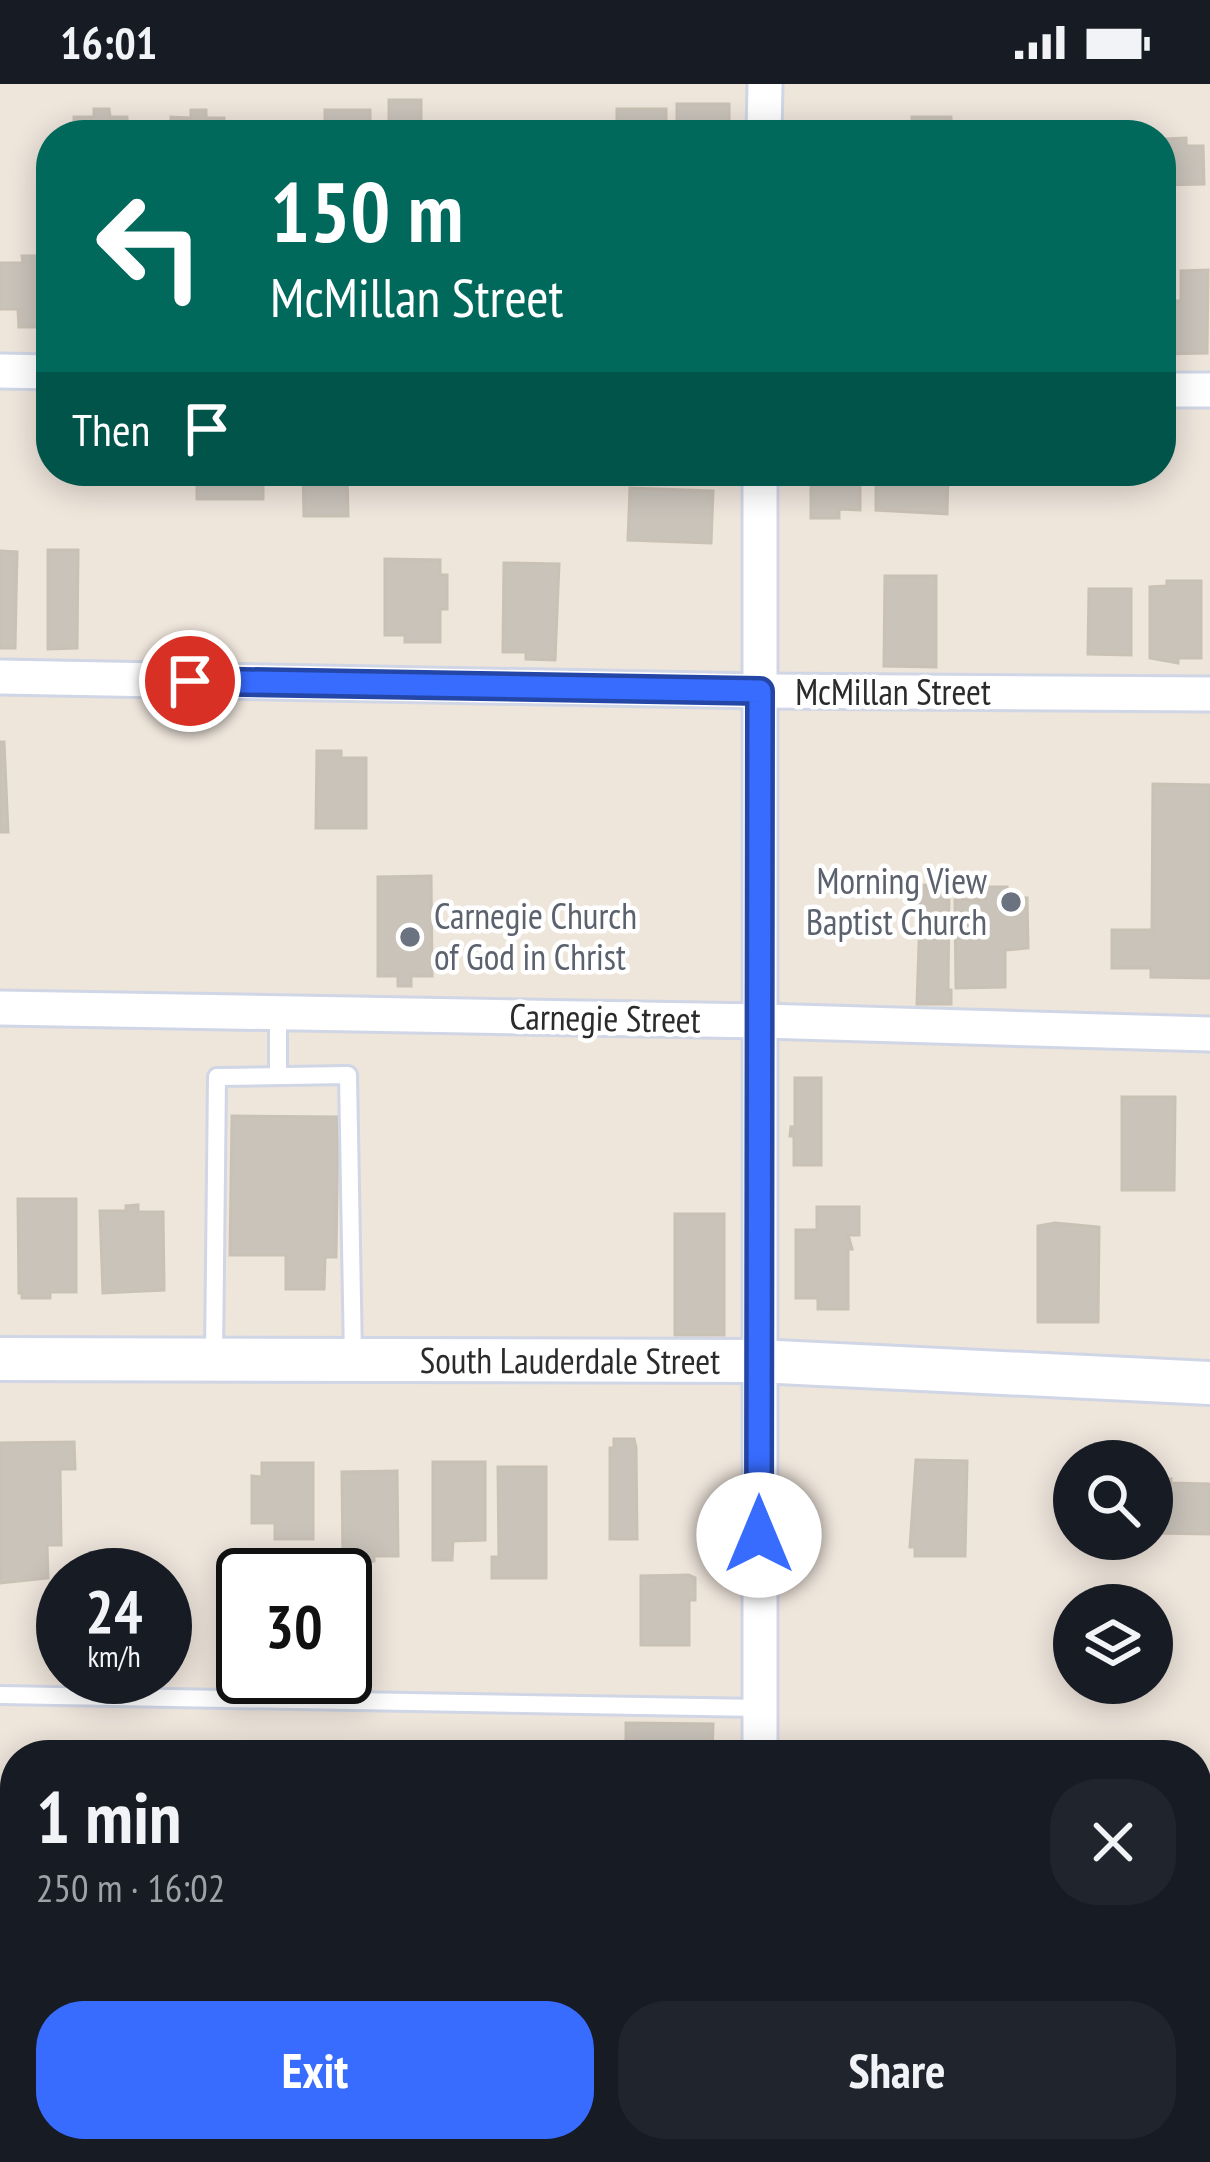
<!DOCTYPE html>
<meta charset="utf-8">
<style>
body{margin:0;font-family:"PT Sans Narrow",sans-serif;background:#20242c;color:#f1f3f6;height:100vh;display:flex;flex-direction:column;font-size:45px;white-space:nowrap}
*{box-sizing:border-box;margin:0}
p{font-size:39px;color:#9ea1a6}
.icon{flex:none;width:66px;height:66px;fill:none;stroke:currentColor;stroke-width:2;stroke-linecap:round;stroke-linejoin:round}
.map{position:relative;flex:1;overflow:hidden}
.drawer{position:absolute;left:0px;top:1656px;width:1212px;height:423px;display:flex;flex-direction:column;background:#171b24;border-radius:48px 48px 0 0;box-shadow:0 6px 30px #0003}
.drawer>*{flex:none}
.guide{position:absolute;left:36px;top:36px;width:1140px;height:366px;border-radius:48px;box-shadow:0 6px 30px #0003;background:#00695c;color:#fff;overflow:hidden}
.controls{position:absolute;left:1053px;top:1356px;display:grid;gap:24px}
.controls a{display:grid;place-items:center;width:120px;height:120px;border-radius:50%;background:#171b24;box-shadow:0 6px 30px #0003;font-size:60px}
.speed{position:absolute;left:36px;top:1464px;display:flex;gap:24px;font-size:60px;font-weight:700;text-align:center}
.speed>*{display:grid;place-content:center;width:156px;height:156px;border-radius:50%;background:#171b24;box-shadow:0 6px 30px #0003;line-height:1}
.speed small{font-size:30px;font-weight:400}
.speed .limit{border:6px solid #111;border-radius:18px;background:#fff;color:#111}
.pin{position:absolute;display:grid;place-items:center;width:102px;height:102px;color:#fff;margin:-51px;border:6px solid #fff;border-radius:50%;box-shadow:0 3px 12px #0007}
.me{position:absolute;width:132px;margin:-66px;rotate:0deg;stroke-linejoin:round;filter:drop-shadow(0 0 9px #0008)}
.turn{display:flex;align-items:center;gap:42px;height:252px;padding:0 36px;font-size:54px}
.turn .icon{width:156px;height:156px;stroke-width:2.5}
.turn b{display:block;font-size:84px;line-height:102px}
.then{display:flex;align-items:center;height:114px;padding:0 36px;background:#0003;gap:24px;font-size:45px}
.round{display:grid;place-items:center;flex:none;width:126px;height:126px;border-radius:48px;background:#20242c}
.summary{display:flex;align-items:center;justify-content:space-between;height:204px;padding:0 36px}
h1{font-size:72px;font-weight:700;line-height:90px}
.cta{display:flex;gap:24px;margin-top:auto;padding:24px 36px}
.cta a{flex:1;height:138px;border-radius:48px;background:#386cff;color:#fff;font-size:48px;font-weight:700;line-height:138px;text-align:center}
.cta a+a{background:#20242c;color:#f1f3f6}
.status{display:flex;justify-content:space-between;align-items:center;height:84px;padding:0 60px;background:#171b24;direction:ltr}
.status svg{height:33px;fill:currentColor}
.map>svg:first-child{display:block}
</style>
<div class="status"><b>16:01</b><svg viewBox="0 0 49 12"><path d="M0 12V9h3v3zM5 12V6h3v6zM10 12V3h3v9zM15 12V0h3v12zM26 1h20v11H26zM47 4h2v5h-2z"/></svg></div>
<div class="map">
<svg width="1210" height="2078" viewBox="0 0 1210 2078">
<rect width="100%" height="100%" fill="#eee5db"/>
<g fill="#c9c3ba" stroke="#cac1b5" stroke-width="3">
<rect x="389" y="16" width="32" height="35"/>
<rect x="677" y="20" width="52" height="31"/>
<path d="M 94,25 L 109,25 L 110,33 L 127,33 L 127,51 L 74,51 L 74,33 L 94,33 Z"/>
<rect x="617" y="25" width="49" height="26"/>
<path d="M 191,26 L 206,26 L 206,34 L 224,34 L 224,51 L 171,51 L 171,33 L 191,34 Z"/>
<rect x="325" y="26" width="45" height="25"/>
<path d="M 912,33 L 951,33 L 951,51 L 903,51 L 903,48 L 913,48 Z"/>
<path d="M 1186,54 L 1186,62 L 1203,62 L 1204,100 L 1161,101 L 1161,62 L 1166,62 L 1166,55 Z"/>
<path d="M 22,172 L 51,172 L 51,243 L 19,243 L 18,225 L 0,225 L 0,179 L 23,179 Z"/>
<path d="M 1208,186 L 1207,269 L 1161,270 L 1161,211 L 1171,211 L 1171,217 L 1181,217 L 1181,187 Z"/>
<rect x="197" y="387" width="66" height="28"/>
<path d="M 303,387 L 347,387 L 348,432 L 304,432 Z"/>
<path d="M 811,387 L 860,387 L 860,426 L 839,425 L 839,434 L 811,434 Z"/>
<path d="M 876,387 L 948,387 L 947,430 L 876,426 Z"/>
<path d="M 630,404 L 713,407 L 711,459 L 628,456 Z"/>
<path d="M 48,466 L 78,466 L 77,564 L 48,565 Z"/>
<path d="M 0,467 L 17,468 L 15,564 L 0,564 Z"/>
<path d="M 385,475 L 440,476 L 440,491 L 447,491 L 447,525 L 440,525 L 440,558 L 405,558 L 405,551 L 385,551 Z"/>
<path d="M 504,479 L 559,480 L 555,576 L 526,575 L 526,568 L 503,568 Z"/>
<path d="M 885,492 L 936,492 L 936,583 L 884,582 Z"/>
<path d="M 1167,497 L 1201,497 L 1201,574 L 1178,574 L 1178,579 L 1150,574 L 1150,503 L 1167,502 Z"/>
<path d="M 1089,505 L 1131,505 L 1131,571 L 1088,570 Z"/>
<path d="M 0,658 L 4,658 L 8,748 L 0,748 Z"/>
<path d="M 317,667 L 341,667 L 341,674 L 366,674 L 366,744 L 316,744 Z"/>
<path d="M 1153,700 L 1210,701 L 1210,894 L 1151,893 L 1151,884 L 1112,884 L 1112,846 L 1152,846 Z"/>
<path d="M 431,792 L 432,892 L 411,892 L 411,902 L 398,902 L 398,892 L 378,892 L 378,793 Z"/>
<path d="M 921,801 L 949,802 L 948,906 L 951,906 L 951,920 L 917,920 Z"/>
<path d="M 985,803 L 1007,803 L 1008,814 L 1027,814 L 1028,864 L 1005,866 L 1005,903 L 956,904 L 955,816 L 986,815 Z"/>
<path d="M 795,994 L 821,994 L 821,1081 L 794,1081 L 794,1052 L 790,1052 L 791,1043 L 795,1043 Z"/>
<path d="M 1122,1013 L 1175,1013 L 1174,1106 L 1122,1106 Z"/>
<path d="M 232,1032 L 338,1033 L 336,1173 L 325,1173 L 324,1205 L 286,1205 L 286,1171 L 230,1171 Z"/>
<path d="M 18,1115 L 76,1115 L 76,1208 L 50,1208 L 50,1214 L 22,1214 L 22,1209 L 19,1209 Z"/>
<path d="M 138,1121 L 138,1128 L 163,1128 L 164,1206 L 103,1209 L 100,1127 L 126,1127 L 126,1122 Z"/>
<path d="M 817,1123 L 859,1123 L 859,1151 L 848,1151 L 852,1165 L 848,1165 L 848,1225 L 818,1225 L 818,1214 L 796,1214 L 796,1146 L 817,1146 Z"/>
<rect x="675" y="1130" width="49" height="121"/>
<path d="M 1055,1139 L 1099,1143 L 1098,1238 L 1038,1238 L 1038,1142 Z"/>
<path d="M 614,1355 L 634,1355 L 636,1364 L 637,1455 L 610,1455 L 610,1364 L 614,1364 Z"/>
<path d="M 74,1358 L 75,1385 L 60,1385 L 61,1461 L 47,1461 L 48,1494 L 1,1499 L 0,1359 Z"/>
<path d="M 916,1376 L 967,1377 L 965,1472 L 915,1472 L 915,1463 L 910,1463 Z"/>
<path d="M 433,1378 L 485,1378 L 485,1456 L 453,1457 L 452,1476 L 433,1476 Z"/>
<path d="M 262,1379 L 313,1379 L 313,1455 L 275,1455 L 275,1439 L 252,1439 L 252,1392 L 262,1393 Z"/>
<path d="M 498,1383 L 546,1383 L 546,1494 L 492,1494 L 492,1473 L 499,1473 Z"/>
<path d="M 397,1387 L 398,1472 L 374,1472 L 374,1477 L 343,1478 L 342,1388 Z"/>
<path d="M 1152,1395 L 1171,1395 L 1171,1399 L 1210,1400 L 1210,1450 L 1152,1449 Z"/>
<path d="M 689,1491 L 695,1494 L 695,1516 L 689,1516 L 689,1561 L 641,1561 L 641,1492 Z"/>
<path d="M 626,1639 L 713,1640 L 712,1670 L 626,1671 Z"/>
<rect x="1197" y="1813" width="13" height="79"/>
<path d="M 11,2020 L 15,2020 L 15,2064 L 64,2064 L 64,2078 L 9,2078 Z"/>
<rect x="103" y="2064" width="50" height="14"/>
<path d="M 256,2064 L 300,2064 L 303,2078 L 256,2078 Z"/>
<rect x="323" y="2064" width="45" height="14"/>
<rect x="431" y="2064" width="55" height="14"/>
<path d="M 503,2064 L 567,2064 L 567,2078 L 502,2078 Z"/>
<rect x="636" y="2064" width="31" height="14"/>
<rect x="678" y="2064" width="30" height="14"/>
<rect x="802" y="2064" width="48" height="14"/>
<rect x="886" y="2064" width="73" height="14"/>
<rect x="1057" y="2064" width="59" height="14"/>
<path d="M 1135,2064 L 1188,2064 L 1189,2078 L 1135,2078 Z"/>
</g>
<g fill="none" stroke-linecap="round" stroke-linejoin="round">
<defs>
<g id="service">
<path d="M 278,992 L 278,929"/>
<path d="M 214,1273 L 217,993 L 348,991 L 353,1273"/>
<path d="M 0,1611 L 760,1624"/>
</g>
<g id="minor">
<path d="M 764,51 L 765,0"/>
<path d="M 0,287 L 51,288"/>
<path d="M 1161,306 L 1210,306"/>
<path d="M 760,387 L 760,1671"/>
<path d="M 0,593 L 760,607 L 1210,610"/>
<path d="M 0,924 L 761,937 L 1210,950"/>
<path d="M 0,1943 L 15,1943"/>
<path d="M 1197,1958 L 1210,1958"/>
<path d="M 757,2078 L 757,2064"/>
</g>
<g id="tertiary">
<path id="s1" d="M 0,1275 L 758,1277 L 1210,1299"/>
</g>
</defs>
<use href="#service" stroke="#d0d6e5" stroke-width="22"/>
<use href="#minor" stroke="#d0d6e5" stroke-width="39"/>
<use href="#tertiary" stroke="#d0d6e5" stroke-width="48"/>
<use href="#service" stroke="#fff" stroke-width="16"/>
<use href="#minor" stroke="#fff" stroke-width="33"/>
<use href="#tertiary" stroke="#fff" stroke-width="42"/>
</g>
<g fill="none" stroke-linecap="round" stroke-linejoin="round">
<defs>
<path id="route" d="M 190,597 L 760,607 L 759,1451"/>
</defs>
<use href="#route" stroke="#2446a6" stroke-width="30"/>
<use href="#route" stroke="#386cff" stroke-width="21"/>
</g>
<g fill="#6b7280" stroke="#fff" stroke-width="4.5">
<circle cx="1011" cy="818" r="12"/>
<circle cx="410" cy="853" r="12"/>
</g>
<g text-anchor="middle" stroke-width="9" stroke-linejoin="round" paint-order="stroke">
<g font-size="36" fill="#2b2b2b" stroke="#fff">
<text x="893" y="621">McMillan Street</text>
<text transform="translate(605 934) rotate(1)" y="13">Carnegie Street</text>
<text dy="13" stroke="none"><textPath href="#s1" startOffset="570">South Lauderdale Street</textPath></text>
</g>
<g font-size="36" fill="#5b616d" stroke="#fff" text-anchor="end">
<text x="987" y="810">Morning View<tspan x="987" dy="41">Baptist Church</tspan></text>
<text x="434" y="845" text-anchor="start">Carnegie Church<tspan x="434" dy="41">of God in Christ</tspan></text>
</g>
</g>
</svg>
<div class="controls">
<a><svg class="icon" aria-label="search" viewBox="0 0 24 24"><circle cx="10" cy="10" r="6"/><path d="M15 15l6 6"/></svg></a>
<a><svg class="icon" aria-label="layers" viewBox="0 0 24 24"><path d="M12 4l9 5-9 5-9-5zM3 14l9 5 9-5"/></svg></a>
</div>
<div class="speed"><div>24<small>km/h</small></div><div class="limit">30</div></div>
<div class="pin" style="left:190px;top:597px;background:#d93025"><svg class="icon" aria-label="arrive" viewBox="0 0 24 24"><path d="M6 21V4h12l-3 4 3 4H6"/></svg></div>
<svg class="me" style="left:759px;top:1451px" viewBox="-20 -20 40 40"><circle r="19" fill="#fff"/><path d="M0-13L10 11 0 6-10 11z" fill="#386cff"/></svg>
<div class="guide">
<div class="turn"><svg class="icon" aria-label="left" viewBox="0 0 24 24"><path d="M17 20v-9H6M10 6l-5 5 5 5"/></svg><div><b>150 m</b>McMillan Street</div></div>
<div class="then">Then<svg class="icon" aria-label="arrive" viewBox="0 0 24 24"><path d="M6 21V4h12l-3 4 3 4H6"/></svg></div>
</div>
<section class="drawer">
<div class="summary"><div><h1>1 min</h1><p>250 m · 16:02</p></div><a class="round"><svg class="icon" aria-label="close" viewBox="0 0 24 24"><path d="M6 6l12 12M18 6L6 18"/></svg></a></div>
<div class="cta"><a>Exit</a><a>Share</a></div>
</section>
</div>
